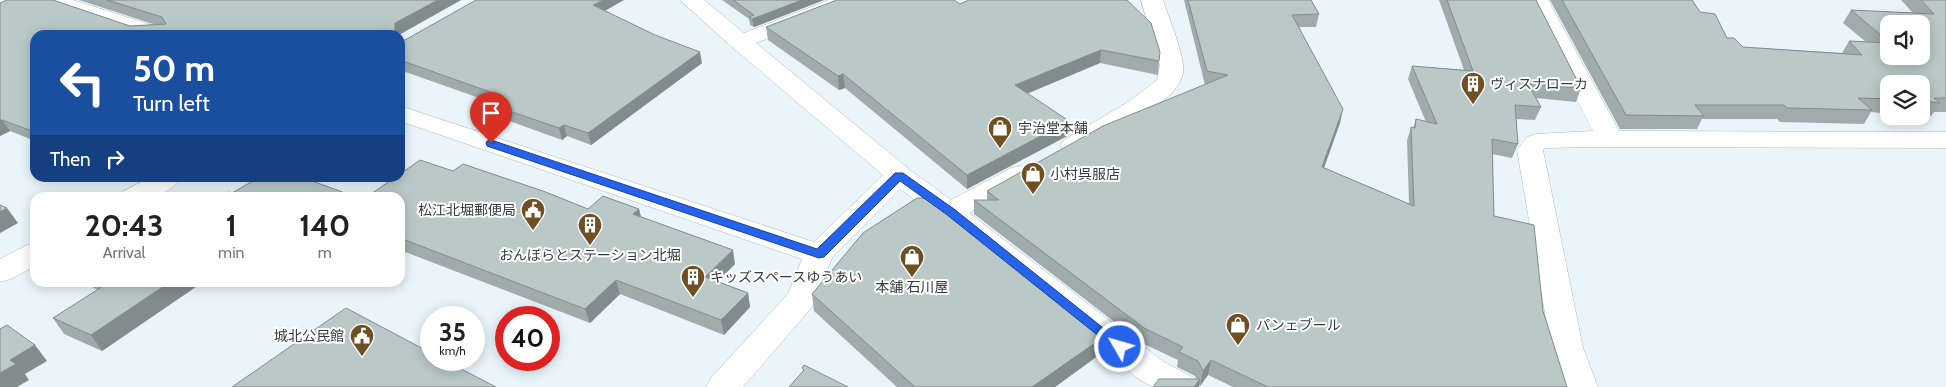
<!DOCTYPE html>
<meta charset="utf-8">
<style>
body{margin:0;font-family:Cabin,"Noto Sans JP",sans-serif;background:#f2f2f2;color:#222;height:100vh;display:flex;flex-direction:column;font-size:19px;white-space:nowrap}
*{box-sizing:border-box;margin:0}
p{font-size:16px;color:#767676}
.icon{flex:none;width:28px;height:28px;fill:none;stroke:currentColor;stroke-width:2;stroke-linecap:round;stroke-linejoin:round}
.map{position:relative;flex:1;overflow:hidden}
.details{position:absolute;left:30px;top:192px;width:375px;height:95px;display:flex;flex-direction:column;background:#fff;border-radius:15px;box-shadow:0 2px 12px #0003}
.details>*{flex:none}
.hud{position:absolute;left:30px;top:30px;width:375px;height:152px;border-radius:15px;box-shadow:0 2px 12px #0003;background:#1a4fa0;color:#fff;overflow:hidden}
.buttons{position:absolute;left:1880px;top:15px;display:grid;gap:10px}
.buttons a{display:grid;place-items:center;width:50px;height:50px;border-radius:10px;background:#fff;box-shadow:0 2px 12px #0003;font-size:25px}
.speed{position:absolute;left:420px;top:306px;display:flex;gap:10px;font-size:25px;font-weight:700;text-align:center}
.speed>*{display:grid;place-content:center;width:65px;height:65px;border-radius:50%;background:#fff;box-shadow:0 2px 12px #0003;line-height:1}
.speed small{font-size:12px;font-weight:400}
.speed .limit{border:8px solid #d22;background:#fff;color:#111}
.pin{position:absolute;display:grid;place-items:center;width:42px;height:42px;color:#fff;margin:-51px -21px;border-radius:50% 50% 50% 0;rotate:-45deg;box-shadow:0 0 5px #0007}
.pin .icon{rotate:45deg}
.me{position:absolute;width:55px;margin:-28px;rotate:308deg;stroke-linejoin:round;filter:drop-shadow(0 0 4px #0008)}
.turn{display:flex;align-items:center;gap:18px;height:105px;padding:0 20px;font-size:22px}
.turn .icon{width:65px;height:65px;stroke-width:2.5}
.turn b{display:block;font-size:35px;line-height:42px}
.then{display:flex;align-items:center;height:48px;padding:0 20px;background:#0003;gap:10px;font-size:19px}
.eta{display:flex;justify-content:space-evenly;align-items:center;height:85px;text-align:center}
.eta b{font-size:30px;font-weight:700;line-height:35px}
.map>svg:first-child{display:block}
</style>
<div class="map">
<svg width="1946" height="387" viewBox="0 0 1946 387">
<rect width="100%" height="100%" fill="#e9f5fb"/>
<g fill="none" stroke-linecap="round" stroke-linejoin="round">
<defs>
<g id="minor">
<path d="M 41,0 L 73,0 L 167,30 L 170,35 L 137,35 L 45,4 Z"/>
<path d="M 680,0 L 704,0 L 744,33 L 829,0 L 859,0 L 855,4 L 756,43 L 909,169 L 951,200 L 1011,168 L 1020,166 L 1029,168 L 1033,174 L 1029,180 L 969,213 L 1164,362 L 1194,378 L 1199,387 L 1153,387 L 1140,380 L 940,218 L 900,189 L 832,258 L 812,307 L 743,387 L 706,387 L 711,378 L 788,294 L 802,259 L 400,121 L 400,106 L 814,242 L 883,175 L 732,47 Z"/>
<path d="M 1141,0 L 1163,0 C 1168,16 1186,58 1183,73 C 1179,99 1130,122 1109,135 C 1100,140 1091,147 1082,150 C 1076,153 1070,152 1064,150 L 1060,145 L 1064,140 L 1128,102 L 1157,80 L 1160,65 Z"/>
<path d="M 1526,0 L 1548,0 L 1619,131 L 1946,132 L 1946,148 L 1594,147 L 1545,148 L 1543,150 L 1583,348 L 1598,387 L 1564,387 L 1551,348 L 1517,150 L 1527,137 L 1536,134 L 1593,131 Z"/>
<path d="M 149,178 L 181,178 C 167,199 141,198 119,198 L 122,192 Z"/>
<path d="M 35,243 L 35,266 L 11,279 L 0,282 L 0,259 L 25,246 Z"/>
</g>
</defs>
<use href="#minor" stroke="#aebabf" stroke-width="1"/>
<use href="#minor" fill="#fff" fill-rule="evenodd"/>
</g>
<g fill="#a0acac" fill-rule="evenodd">
<path d="M 79,0 L 461,0 L 399,34 L 35,35 L 35,141 L 10,131 L 0,136 L 0,3 L 130,26 L 156,25 Z"/>
<path d="M 722,0 L 824,0 L 754,27 L 750,25 L 749,19 Z"/>
<path d="M 1184,0 L 1311,0 L 1319,14 L 1316,27 L 1299,27 L 1340,123 L 1324,168 L 1409,204 L 1407,141 L 1411,127 L 1413,128 L 1416,119 L 1426,122 L 1408,79 L 1412,66 L 1464,70 L 1439,0 L 1536,0 L 1581,88 L 1576,102 L 1536,98 L 1541,107 L 1535,120 L 1516,119 L 1518,144 L 1512,158 L 1492,154 L 1494,216 L 1543,311 L 1567,387 L 1233,387 L 1208,375 L 1200,386 L 1199,384 L 1199,387 L 1153,387 L 1197,379 L 1195,376 L 1177,367 L 1178,360 L 1142,343 L 974,214 L 974,200 L 987,200 L 987,191 L 1205,85 Z"/>
<path d="M 1550,0 L 1692,0 L 1700,12 L 1727,38 L 1743,47 L 1842,53 L 1849,41 L 1866,42 L 1843,23 L 1851,10 L 1913,13 L 1901,0 L 1946,0 L 1946,112 L 1934,112 L 1931,116 L 1921,116 L 1921,84 L 1889,84 L 1889,114 L 1871,112 L 1864,124 L 1780,122 L 1777,119 L 1702,119 L 1697,129 L 1620,129 ZM 1889,24 L 1921,56 L 1889,56 Z"/>
<path d="M 960,4 L 1159,61 L 1158,75 L 1100,63 L 1027,93 L 1069,135 L 967,189 L 845,88 L 839,90 L 768,40 L 766,27 Z"/>
<path d="M 605,11 L 702,63 L 591,145 L 567,136 L 562,140 L 484,112 L 480,101 L 482,99 L 400,70 L 400,41 Z"/>
<path d="M 453,171 L 588,209 L 639,209 L 641,217 L 735,264 L 718,281 L 748,293 L 750,307 L 724,335 L 620,294 L 590,323 L 400,250 L 400,198 Z"/>
<path d="M 82,282 L 203,282 L 102,351 L 64,334 L 53,318 L 98,290 Z"/>
<path d="M 205,282 L 218,282 L 216,285 Z"/>
<path d="M 812,294 L 1103,352 L 1055,387 L 897,387 L 814,311 Z"/>
</g>
<g fill="#828c8c">
<path d="M 438,0 L 461,0 L 399,35 L 395,35 L 395,23 Z"/>
<path d="M 603,0 L 624,0 L 596,16 L 593,5 Z"/>
<path d="M 802,0 L 824,0 L 754,27 L 752,19 Z"/>
<path d="M 1101,50 L 1100,63 L 1015,99 L 1015,85 Z"/>
<path d="M 700,52 L 702,63 L 591,145 L 588,133 Z"/>
<path d="M 843,74 L 845,88 L 839,90 L 838,76 Z"/>
<path d="M 1343,109 L 1340,123 L 1319,181 L 1322,167 Z"/>
<path d="M 0,120 L 2,120 L 10,131 L 0,136 Z"/>
<path d="M 1069,121 L 1069,135 L 967,189 L 967,175 Z"/>
<path d="M 564,125 L 567,136 L 562,140 L 559,128 Z"/>
<path d="M 7,208 L 18,223 L 0,233 L 0,212 Z"/>
<path d="M 639,209 L 642,223 L 633,214 Z"/>
<path d="M 733,250 L 735,264 L 708,291 L 705,277 Z"/>
<path d="M 616,280 L 620,294 L 590,323 L 585,309 Z"/>
<path d="M 170,282 L 203,282 L 102,351 L 91,335 Z"/>
<path d="M 748,293 L 750,307 L 724,335 L 721,320 Z"/>
<path d="M 1105,336 L 1103,352 L 1055,387 L 1032,387 Z"/>
<path d="M 35,345 L 47,361 L 25,374 L 29,380 L 17,387 L 0,387 L 0,373 L 10,360 Z"/>
<path d="M 1211,360 L 1208,375 L 1200,386 L 1203,371 Z"/>
<path d="M 1200,379 L 1199,387 L 1194,387 Z"/>
</g>
<g fill="#bac8c8" stroke="#828c8c">
<path d="M 7,0 L 53,0 L 130,26 L 166,24 L 162,17 L 107,0 L 438,0 L 395,23 L 395,35 L 35,35 L 35,132 L 2,120 L 0,120 L 0,3 Z"/>
<path d="M 476,0 L 603,0 L 593,5 L 655,35 L 700,52 L 588,133 L 564,125 L 559,128 L 480,101 L 493,93 L 400,60 L 400,41 L 405,40 Z"/>
<path d="M 733,0 L 802,0 L 752,19 L 749,17 L 754,15 Z"/>
<path d="M 837,0 L 954,0 L 960,4 L 969,0 L 1127,0 L 1151,23 L 1160,52 L 1159,61 L 1101,50 L 1015,85 L 1069,121 L 967,175 L 843,74 L 838,76 L 766,27 Z"/>
<path d="M 1188,0 L 1311,0 L 1319,14 L 1292,15 L 1343,109 L 1322,167 L 1414,206 L 1411,127 L 1415,128 L 1416,119 L 1437,124 L 1412,66 L 1473,71 L 1447,0 L 1536,0 L 1581,88 L 1528,84 L 1541,107 L 1515,105 L 1518,144 L 1492,139 L 1494,216 L 1534,225 L 1543,311 L 1567,387 L 1268,387 L 1211,360 L 1203,371 L 1198,361 L 1179,352 L 1183,347 L 1144,328 L 974,200 L 999,200 L 987,191 L 1103,126 L 1228,75 L 1207,71 Z"/>
<path d="M 1562,0 L 1692,0 L 1700,12 L 1715,14 L 1727,38 L 1734,38 L 1743,47 L 1862,55 L 1849,41 L 1889,43 L 1889,56 L 1921,56 L 1921,24 L 1889,24 L 1889,42 L 1851,10 L 1934,14 L 1921,0 L 1946,0 L 1946,98 L 1934,98 L 1940,103 L 1921,101 L 1921,84 L 1889,84 L 1889,99 L 1858,98 L 1872,110 L 1787,108 L 1784,105 L 1695,105 L 1704,116 L 1626,115 Z"/>
<path d="M 420,160 L 453,171 L 463,164 L 543,191 L 588,209 L 603,196 L 639,209 L 633,214 L 733,250 L 705,277 L 748,293 L 721,320 L 616,280 L 585,309 L 400,238 L 400,198 L 365,198 L 394,178 L 400,178 L 400,174 Z"/>
<path d="M 258,178 L 304,178 L 356,197 L 220,198 L 229,192 L 232,193 Z"/>
<path d="M 917,198 L 931,198 L 938,203 L 1105,336 L 1032,387 L 915,387 L 812,294 L 863,233 Z"/>
<path d="M 0,205 L 7,208 L 0,212 Z"/>
<path d="M 106,282 L 170,282 L 91,335 L 53,318 L 108,283 Z"/>
<path d="M 346,308 L 431,353 L 431,360 L 444,360 L 496,387 L 232,387 Z"/>
<path d="M 7,325 L 35,345 L 10,360 L 16,364 L 0,373 L 0,329 Z"/>
<path d="M 804,365 L 848,387 L 789,387 L 804,370 L 802,368 Z"/>
<path d="M 1159,379 L 1200,379 L 1194,387 L 1153,387 Z"/>
</g>
<path fill="#2563eb" stroke="#184099" d="M 491,140 L 817,249 L 895,173 L 903,173 L 954,209 L 1127,347 L 1125,350 L 1116,350 L 946,214 L 900,181 L 824,257 L 819,258 L 487,146 L 486,143 L 487,141 Z"/>
<defs>
<symbol id="building-pin" viewBox="-11 -11 22 30"><path d="M0 17L-7.5 6A9.5 9.5 0 1 1 7.5 6Z" fill="#6f5025" stroke="#fff"/><path d="M-4-6H4V6H1V3H-1V6H-4ZM-2.5-4.3h1.7v1.8h-1.7ZM.8-4.3h1.7v1.8H.8ZM-2.5-1h1.7V.8h-1.7ZM.8-1h1.7V.8H.8Z" fill="#fff"/></symbol>
<symbol id="shop-pin" viewBox="-11 -11 22 30"><path d="M0 17L-7.5 6A9.5 9.5 0 1 1 7.5 6Z" fill="#6f5025" stroke="#fff"/><path d="M-5-2.5h2.3a2.7 3.5 0 0 1 5.4 0H5L5.5 6h-11ZM-1.5-2.5h3a1.5 2.3 0 0 0-3 0Z" fill="#fff"/></symbol>
<symbol id="civic-pin" viewBox="-11 -11 22 30"><path d="M0 17L-7.5 6A9.5 9.5 0 1 1 7.5 6Z" fill="#6f5025" stroke="#fff"/><path d="M-.6-6.5H3V-4.5H.6V-3L4-1V1h2V6H-6V1h2V-1L-.6-3ZM-1.2 2.5V6h2.4V2.5Z" fill="#fff"/></symbol>
</defs>
<g fill-rule="evenodd">
<use href="#building-pin" x="1459" y="70" width="28" height="38"/>
<use href="#shop-pin" x="986" y="114" width="28" height="38"/>
<use href="#shop-pin" x="1019" y="160" width="28" height="38"/>
<use href="#civic-pin" x="519" y="196" width="28" height="38"/>
<use href="#building-pin" x="576" y="211" width="28" height="38"/>
<use href="#shop-pin" x="898" y="243" width="28" height="38"/>
<use href="#building-pin" x="679" y="263" width="28" height="38"/>
<use href="#shop-pin" x="1224" y="311" width="28" height="38"/>
<use href="#civic-pin" x="348" y="322" width="28" height="38"/>
</g>
<g text-anchor="middle" stroke-width="4" stroke-linejoin="round" paint-order="stroke">
<g font-size="14" fill="#363b3d" stroke="#fff" text-anchor="start">
<text x="1490" y="89">ヴィスナローカ</text>
<text x="1018" y="133">宇治堂本舗</text>
<text x="1050" y="179">小村呉服店</text>
<text x="516" y="215" text-anchor="end">松江北堀郵便局</text>
<text x="590" y="260" text-anchor="middle">おんぼらとステーション北堀</text>
<text x="710" y="282">キッズスペースゆうあい</text>
<text x="912" y="292" text-anchor="middle">本舗 石川屋</text>
<text x="1256" y="330">パンェブール</text>
<text x="344" y="341" text-anchor="end">城北公民館</text>
</g>
</g>
</svg>
<div class="buttons">
<a><svg class="icon" aria-label="sound" viewBox="0 0 24 24"><path d="M4 9h4l5-4v14l-5-4H4zM17 9q2 3 0 6"/></svg></a>
<a><svg class="icon" aria-label="layers" viewBox="0 0 24 24"><path d="M12 4l9 5-9 5-9-5zM3 14l9 5 9-5"/></svg></a>
</div>
<div class="speed"><div>35<small>km/h</small></div><div class="limit">40</div></div>
<div class="pin" style="left:491px;top:143px;background:#d93025"><svg class="icon" aria-label="arrive" viewBox="0 0 24 24"><path d="M6 21V4h12l-3 4 3 4H6"/></svg></div>
<svg class="me" style="left:1120px;top:347px" viewBox="-20 -20 40 40"><circle r="17" fill="#2563eb" stroke="#fff" stroke-width="3"/><path d="M0-11L8 9 0 5-8 9z" fill="#fff"/></svg>
<div class="hud">
<div class="turn"><svg class="icon" aria-label="left" viewBox="0 0 24 24"><path d="M17 20v-9H6M10 6l-5 5 5 5"/></svg><div><b>50 m</b>Turn left</div></div>
<div class="then">Then<svg class="icon" aria-label="right" viewBox="0 0 24 24"><path d="M7 20v-9h11M14 6l5 5-5 5"/></svg></div>
</div>
<section class="details">
<div class="eta">
<div><b>20:43</b><p>Arrival</p></div>
<div><b>1</b><p>min</p></div>
<div><b>140</b><p>m</p></div>
</div>
</section>
</div>
